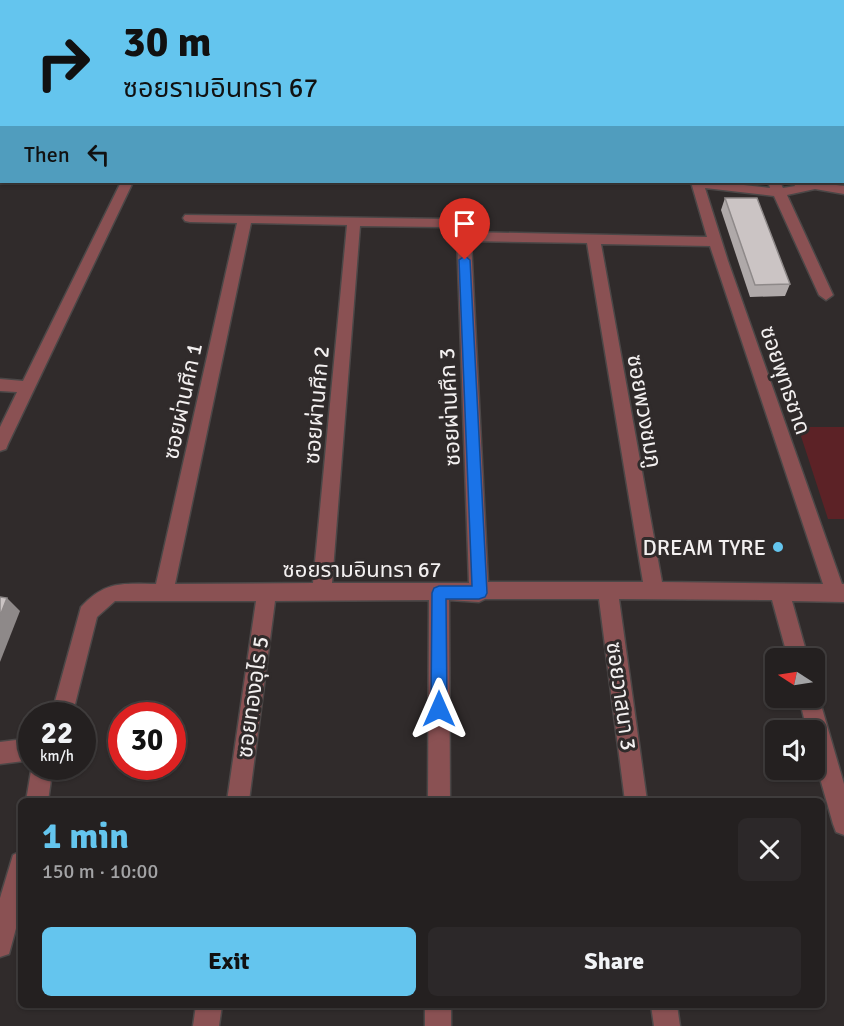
<!DOCTYPE html>
<meta charset="utf-8">
<style>
body{margin:0;font-family:Signika,"Noto Sans Thai",sans-serif;background:#2c2829;color:#f1f3f6;height:100vh;display:flex;flex-direction:column;font-size:22px;white-space:nowrap}
*{box-sizing:border-box;margin:0}
p{font-size:20px;color:#a3a3a5}
.icon{flex:none;width:33px;height:33px;fill:none;stroke:currentColor;stroke-width:2;stroke-linecap:round;stroke-linejoin:round}
.map{position:relative;flex:1;overflow:hidden}
.side{position:absolute;left:18px;top:798px;width:807px;height:210px;display:flex;flex-direction:column;background:#242020;border-radius:9px;box-shadow:0 2px 4px #0004,0 0 0 2px #413e3e}
.side>*{flex:none}
.hud{position:absolute;left:0px;top:0px;width:844px;height:183px;box-shadow:0 2px 4px #0004,0 0 0 2px #413e3e;background:#64c5ee;color:#111;overflow:hidden}
.needle{width:39px;rotate:282deg}
.fabs{position:absolute;left:765px;top:648px;display:grid;gap:12px}
.fabs a{display:grid;place-items:center;width:60px;height:60px;border-radius:9px;background:#242020;box-shadow:0 2px 4px #0004,0 0 0 2px #413e3e;font-size:30px}
.speed{position:absolute;left:18px;top:702px;display:flex;gap:12px;font-size:30px;font-weight:700;text-align:center}
.speed>*{display:grid;place-content:center;width:78px;height:78px;border-radius:50%;background:#242020;box-shadow:0 2px 4px #0004,0 0 0 2px #413e3e;line-height:1}
.speed small{font-size:15px;font-weight:400}
.speed .limit{border:9px solid #d22;background:#fff;color:#111}
.pin{position:absolute;display:grid;place-items:center;width:51px;height:51px;color:#fff;margin:-62px -26px;border-radius:50% 50% 50% 0;rotate:-45deg;box-shadow:0 0 6px #0007}
.pin .icon{rotate:45deg}
.me{position:absolute;width:66px;margin:-33px;rotate:0deg;stroke-linejoin:round;filter:drop-shadow(0 0 4px #0008)}
.turn{display:flex;align-items:center;gap:21px;height:126px;padding:0 24px;font-size:27px}
.turn .icon{width:78px;height:78px;stroke-width:2.5}
.turn b{display:block;font-size:42px;line-height:51px}
.then{display:flex;align-items:center;height:57px;padding:0 24px;background:#0003;gap:12px;font-size:22px}
.round{display:grid;place-items:center;flex:none;width:63px;height:63px;border-radius:9px;background:#2c2829}
.head{display:flex;align-items:center;justify-content:space-between;height:102px;padding:0 24px}
h1{font-size:36px;font-weight:700;line-height:45px;color:#64c5ee}
.cta{display:flex;gap:12px;margin-top:auto;padding:12px 24px}
.cta a{flex:1;height:69px;border-radius:9px;background:#64c5ee;color:#111;font-size:24px;font-weight:700;line-height:69px;text-align:center}
.cta a+a{background:#2c2829;color:#f1f3f6}
.map>svg:first-child{display:block}
</style>
<div class="map">
<svg width="844" height="1026" viewBox="0 0 844 1026">
<rect width="100%" height="100%" fill="#302b2b"/>
<path fill="#5c2226" d="M 798,427 L 844,427 L 844,519 L 828,519 Z"/>
<g fill="none" stroke-linecap="round" stroke-linejoin="round">
<defs>
<g id="street">
<path d="M 85,0 L 95,0 L 84,2 Z"/>
<path d="M 210,0 L 220,0 L 209,2 Z"/>
<rect x="690" y="0" width="10" height="2"/>
<rect x="843" y="77" width="1" height="7"/>
<path d="M 2,126 L 2,136 L 0,137 L 0,127 Z"/>
<path d="M 121,182 L 133,182 L 8,444 L 6,449 L 0,451 L 0,427 L 17,392 L 0,391 L 0,379 L 23,381 Z"/>
<path d="M 691,182 L 717,182 L 770,188 L 768,182 L 780,182 L 783,188 L 795,186 L 793,182 L 814,182 L 844,186 L 844,194 L 815,189 L 787,195 L 833,295 L 826,300 L 819,295 L 774,196 L 705,188 L 728,261 L 842,584 L 844,584 L 844,602 L 792,601 L 808,658 L 788,658 L 772,600 L 619,599 L 647,801 L 625,801 L 599,599 L 485,599 L 479,602 L 449,600 L 450,801 L 428,801 L 429,600 L 275,601 L 249,801 L 227,801 L 256,601 L 115,601 L 97,617 L 72,716 L 51,716 L 81,607 C 106,580 123,584 156,584 L 237,223 L 190,222 L 185,221 L 183,218 L 185,215 L 445,219 L 463,225 L 468,232 L 707,237 ZM 251,223 L 347,225 L 313,583 L 175,584 ZM 360,226 L 443,227 L 453,231 L 457,236 L 469,583 L 332,583 ZM 471,241 L 587,243 L 643,582 L 488,582 ZM 601,244 L 710,246 L 823,584 L 662,582 Z"/>
<path d="M 814,690 L 819,698 L 844,784 L 844,835 L 836,832 L 833,824 L 814,757 L 814,730 L 807,730 L 799,698 L 814,698 Z"/>
<path d="M 32,738 L 32,760 L 0,764 L 0,742 Z"/>
<path d="M 32,765 L 53,766 L 48,801 L 26,801 Z"/>
<path d="M 21,851 L 21,910 L 9,954 L 0,957 L 0,898 L 13,855 Z"/>
<path d="M 196,1005 L 222,1005 L 219,1026 L 193,1026 Z"/>
<rect x="425" y="1005" width="26" height="21"/>
<path d="M 651,1005 L 677,1005 L 680,1026 L 654,1026 Z"/>
</g>
</defs>
<use href="#street" stroke="#4b4747" stroke-width="3"/>
<use href="#street" fill="#8a5153" fill-rule="evenodd"/>
</g>
<g fill="#afa9a9">
<path d="M 843,40 L 844,40 L 844,65 L 843,63 Z"/>
<path d="M 843,115 L 844,117 L 844,175 L 843,175 Z"/>
<path d="M 725,198 L 790,284 L 785,296 L 750,297 L 721,210 Z"/>
</g>
<path fill="#8e8989" d="M 7,598 L 20,611 L 0,662 L 0,616 Z"/>
<g fill="#cbc4c4" stroke="#8e8989" stroke-width="1.5">
<path d="M 843,115 L 844,117 L 844,161 L 843,159 Z"/>
<path d="M 725,198 L 757,198 L 790,284 L 755,285 Z"/>
<path d="M 0,597 L 7,598 L 0,616 Z"/>
</g>
<path fill="#1a73e8" stroke="#114b97" stroke-width="1.5" d="M 465,256 L 470,260 L 487,593 L 485,597 L 479,599 L 446,599 L 447,709 L 444,714 L 439,716 L 433,714 L 431,709 L 432,593 L 434,588 L 439,586 L 472,586 L 459,260 Z"/>
<circle fill="#64c5ee" stroke="#302b2b" stroke-width="2" cx="778" cy="547" r="6"/>
<g text-anchor="middle" stroke-width="6" stroke-linejoin="round" paint-order="stroke">
<g font-size="22" fill="#f3f0f0" stroke="#302b2b">
<text transform="translate(786 380) rotate(71)" y="8">ซอยพุทธชาด</text>
<text transform="translate(182 401) rotate(-78)" y="8">ซอยผ่านศึก 1</text>
<text transform="translate(316 405) rotate(-85)" y="8">ซอยผ่านศึก 2</text>
<text transform="translate(449 407) rotate(-93)" y="8">ซอยผ่านศึก 3</text>
<text transform="translate(645 411) rotate(80)" y="8">ซอยพวงชมภู</text>
<text x="362" y="577">ซอยรามอินทรา 67</text>
<text transform="translate(622 696) rotate(82)" y="8">ซอยวาสนา 3</text>
<text transform="translate(252 697) rotate(-82)" y="8">ซอยทองอุไร 5</text>
</g>
<g font-size="22" fill="#f3f0f0" stroke="#302b2b" text-anchor="end">
<text x="766" y="555">DREAM TYRE</text>
</g>
</g>
</svg>
<div class="fabs">
<a><svg class="needle" viewBox="-14 -14 28 28"><path d="M0-13l5 13h-10z" fill="#e53935"/><path d="M0 13l5-13h-10z" fill="#a3a3a5"/></svg></a>
<a><svg class="icon" aria-label="sound" viewBox="0 0 24 24"><path d="M4 9h4l5-4v14l-5-4H4zM17 9q2 3 0 6"/></svg></a>
</div>
<div class="speed"><div>22<small>km/h</small></div><div class="limit">30</div></div>
<div class="pin" style="left:465px;top:260px;background:#d93025"><svg class="icon" aria-label="arrive" viewBox="0 0 24 24"><path d="M6 21V4h12l-3 4 3 4H6"/></svg></div>
<svg class="me" style="left:439px;top:709px" viewBox="-20 -20 40 40"><path d="M0-17L14 15 0 8-14 15z" fill="#1a73e8" stroke="#fff" stroke-width="4"/></svg>
<div class="hud">
<div class="turn"><svg class="icon" aria-label="right" viewBox="0 0 24 24"><path d="M7 20v-9h11M14 6l5 5-5 5"/></svg><div><b>30 m</b>ซอยรามอินทรา 67</div></div>
<div class="then">Then<svg class="icon" aria-label="left" viewBox="0 0 24 24"><path d="M17 20v-9H6M10 6l-5 5 5 5"/></svg></div>
</div>
<section class="side">
<div class="head"><div><h1>1 min</h1><p>150 m · 10:00</p></div><a class="round"><svg class="icon" aria-label="close" viewBox="0 0 24 24"><path d="M6 6l12 12M18 6L6 18"/></svg></a></div>
<div class="cta"><a>Exit</a><a>Share</a></div>
</section>
</div>
